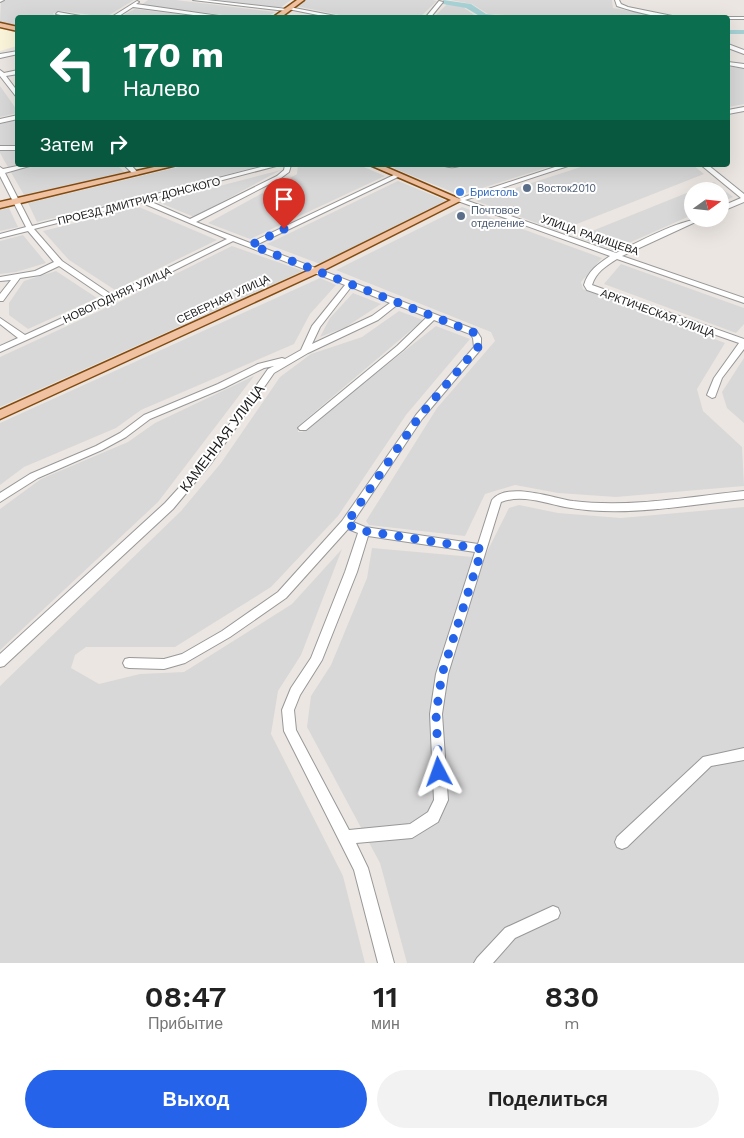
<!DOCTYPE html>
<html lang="ru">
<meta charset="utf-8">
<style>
body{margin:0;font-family:"Work Sans",sans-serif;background:#f2f2f2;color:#222;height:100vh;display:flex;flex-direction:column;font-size:19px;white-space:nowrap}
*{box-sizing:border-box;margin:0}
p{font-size:16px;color:#767676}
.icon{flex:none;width:28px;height:28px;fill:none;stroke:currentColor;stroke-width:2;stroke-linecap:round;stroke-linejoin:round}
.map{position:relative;height:963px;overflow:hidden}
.drawer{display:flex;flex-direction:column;background:#fff;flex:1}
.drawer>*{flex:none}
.guide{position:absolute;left:15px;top:15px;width:715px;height:152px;border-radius:5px;box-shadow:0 5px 20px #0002;background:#0b6e4f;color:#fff;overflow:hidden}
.needle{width:32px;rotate:75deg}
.tools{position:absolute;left:684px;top:182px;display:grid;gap:10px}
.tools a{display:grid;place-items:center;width:45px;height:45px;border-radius:50%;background:#fff;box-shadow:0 5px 20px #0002;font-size:25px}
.pin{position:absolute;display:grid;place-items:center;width:42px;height:42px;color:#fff;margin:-51px -21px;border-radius:50% 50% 50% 0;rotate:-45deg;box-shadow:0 0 5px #0007}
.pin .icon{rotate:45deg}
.me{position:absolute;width:55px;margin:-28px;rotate:356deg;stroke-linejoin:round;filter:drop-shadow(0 0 4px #0008)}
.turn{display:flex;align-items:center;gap:18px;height:105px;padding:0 25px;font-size:22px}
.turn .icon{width:65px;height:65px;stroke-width:2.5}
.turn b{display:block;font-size:35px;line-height:42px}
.then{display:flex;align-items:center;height:48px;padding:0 25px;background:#0003;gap:10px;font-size:19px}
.eta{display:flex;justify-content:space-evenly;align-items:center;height:85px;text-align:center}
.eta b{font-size:30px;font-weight:600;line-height:35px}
.cta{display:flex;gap:10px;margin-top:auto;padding:10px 25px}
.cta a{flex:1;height:58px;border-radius:30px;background:#2563eb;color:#fff;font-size:20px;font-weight:600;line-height:58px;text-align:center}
.cta a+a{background:#f2f2f2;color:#222}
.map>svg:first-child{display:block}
</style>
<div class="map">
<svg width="744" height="963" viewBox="0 0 744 963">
<rect width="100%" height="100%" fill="#ebe6e1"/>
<g fill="#d9d8d8">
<path d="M 134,0 L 106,17 L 62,11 L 53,13 L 54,15 L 69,17 L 18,18 L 17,26 L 0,22 L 1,0 Z"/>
<path d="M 148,0 L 176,0 L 275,12 L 267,17 L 240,17 L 141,5 Z"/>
<path d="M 213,0 L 291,0 L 280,8 Z"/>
<path d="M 305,0 L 433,0 L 437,1 L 420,17 L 354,18 L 296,6 Z"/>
<path d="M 450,0 L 612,0 L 613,8 L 664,17 L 559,18 L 488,14 L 472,4 Z"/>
<path d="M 447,4 L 463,7 L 474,15 L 484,17 L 434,17 Z"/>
<path d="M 135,9 L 203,17 L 120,17 Z"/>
<path d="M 728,66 L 744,69 L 744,104 L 728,107 Z"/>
<path d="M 0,86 L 17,110 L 17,113 L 0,117 Z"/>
<path d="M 17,120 L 18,165 L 117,165 L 124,172 L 24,195 L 0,153 L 0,124 Z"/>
<path d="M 187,165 L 265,165 L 37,222 L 28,203 Z"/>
<path d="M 298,165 L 359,165 L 385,176 L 250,239 L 208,223 L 297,174 Z"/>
<path d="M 398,165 L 555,165 L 460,195 L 393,168 Z"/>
<path d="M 587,165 L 693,165 L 704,174 L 559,231 L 476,201 Z"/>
<path d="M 281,170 L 194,217 L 158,202 Z"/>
<path d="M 398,181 L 447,201 L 320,264 L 267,244 Z"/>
<path d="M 714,182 L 733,197 L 720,203 L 720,191 L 692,191 L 692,215 L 613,250 L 577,237 Z"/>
<path d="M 139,207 L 217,240 L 115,290 L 69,260 L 43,231 Z"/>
<path d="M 462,207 L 602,258 L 581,282 L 583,289 L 725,343 L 697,389 L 703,411 L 742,447 L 744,486 L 616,497 L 558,493 L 515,485 L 485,494 L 465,536 L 369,525 L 366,521 L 437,408 L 495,341 L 491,332 L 336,270 Z"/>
<path d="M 9,208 L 18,227 L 0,231 L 0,210 Z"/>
<path d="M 23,235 L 46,263 L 16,272 L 0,274 L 0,241 Z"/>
<path d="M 232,246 L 303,271 L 0,407 L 0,357 L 119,302 Z"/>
<path d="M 621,264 L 744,308 L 744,324 L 736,333 L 604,284 Z"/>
<path d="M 56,271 L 97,298 L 28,329 L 9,315 L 9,303 L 24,281 Z"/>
<path d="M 320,278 L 336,285 L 310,314 L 294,344 L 141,410 L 116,428 L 24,467 L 0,485 L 0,423 Z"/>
<path d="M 353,293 L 381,304 L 346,327 L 320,337 L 330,318 Z"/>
<path d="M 399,311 L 423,320 L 298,426 L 298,432 L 302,432 L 436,326 L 470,339 L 406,415 L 338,516 L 271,587 L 175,647 L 86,647 L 75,655 L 71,668 L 99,684 L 140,674 L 184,672 L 292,604 L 342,549 L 301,655 L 278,691 L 271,734 L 343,876 L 365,963 L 0,963 L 0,686 L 181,511 L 221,463 L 280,377 L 311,354 L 362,337 Z"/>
<path d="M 744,358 L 744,423 L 727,408 L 722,392 Z"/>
<path d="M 254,376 L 158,502 L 0,650 L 0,509 L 41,479 L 128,442 L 155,423 Z"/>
<path d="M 519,505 L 558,513 L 621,518 L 744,507 L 744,963 L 407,963 L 380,863 L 307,727 L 311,696 L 331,665 L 367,578 L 372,548 L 484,558 L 509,508 Z"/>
</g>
<path fill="#fbf6db" d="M 0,28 L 17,33 L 17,46 L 0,51 Z"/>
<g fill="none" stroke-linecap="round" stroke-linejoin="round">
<g fill="#a6d1d5" fill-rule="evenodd">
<path d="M 443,0 L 471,4 L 486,14 L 525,18 L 483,18 L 466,8 L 443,4 Z"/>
<rect x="728" y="30" width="16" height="4"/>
</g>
<defs>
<g id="minor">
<path d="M 0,0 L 4,0 L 0,2 Z"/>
<path d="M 193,0 L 207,0 L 287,9 L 289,7 L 346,18 L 333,18 L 288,9 L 286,11 Z"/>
<path d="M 615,0 L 619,0 L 621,4 L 628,7 L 682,18 C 661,18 637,13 617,6 Z"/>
<path d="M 137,1 L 139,2 L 136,4 L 233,18 L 216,18 L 133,7 L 116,18 L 110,18 Z"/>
<path d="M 439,1 L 443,2 L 430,18 L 425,18 Z"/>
<path d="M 58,12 L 86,17 L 88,18 L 75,18 L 56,14 Z"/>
<path d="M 728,17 L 744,17 L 744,19 L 728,19 L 726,18 Z"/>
<path d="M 728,44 L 744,50 L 744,54 L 728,48 Z"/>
<path d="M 18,51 L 18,54 L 0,58 L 0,54 Z"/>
<path d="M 728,62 L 744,64 L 744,68 L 728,65 Z"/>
<path d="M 0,70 L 4,73 L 18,70 L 18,74 L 6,76 L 18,92 L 18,99 L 0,76 Z"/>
<path d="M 744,107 L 744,111 L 728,114 L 728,110 Z"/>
<path d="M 18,115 L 18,119 L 0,123 L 0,119 Z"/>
<rect x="0" y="146" width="18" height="4"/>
<path d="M 22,165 L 33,165 L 5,173 L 32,226 L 269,165 L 280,165 L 147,200 L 190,219 L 277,176 L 284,170 L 285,165 L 291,165 L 289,172 L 281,178 L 196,222 L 250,243 L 396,174 L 400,174 L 400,176 L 256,245 L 476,330 L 481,338 L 481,349 L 422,419 L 353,522 L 365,527 L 478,544 L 492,500 C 507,481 553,498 573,501 C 629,508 688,497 744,491 L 744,499 C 686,505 623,518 565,507 C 544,503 522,494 501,502 L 448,674 L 442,714 L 448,800 L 438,822 L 412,838 L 356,843 L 368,868 L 394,963 L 378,963 L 354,870 L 284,731 L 282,710 L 291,688 L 311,658 L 345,572 L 358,533 L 348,529 L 286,598 L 230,637 L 185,663 L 164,669 L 129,668 L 125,667 L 123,663 L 125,659 L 129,658 L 164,659 L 182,654 L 222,631 L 278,592 L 342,521 L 416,415 L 474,347 L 473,338 L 470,334 L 434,320 L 403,350 L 306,430 L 300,430 L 298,428 L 300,426 L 397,346 L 427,317 L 397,305 L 378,320 L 308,353 L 274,373 L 212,462 L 173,509 L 4,666 L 0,667 L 0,654 L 165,503 L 206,458 L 268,369 L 274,366 L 264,368 L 224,388 L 150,419 L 126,437 L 102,450 L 38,478 L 0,502 L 0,493 L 30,474 L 96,446 L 120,433 L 144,415 L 218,384 L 258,364 L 282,358 L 285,359 L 301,350 L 312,326 L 345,285 L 233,241 L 115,300 L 0,352 L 0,346 L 18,338 L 0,324 L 0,318 L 25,335 L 106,298 L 59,266 L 40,275 L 20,278 L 3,301 L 0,301 L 0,294 L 11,280 L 0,281 L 0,277 L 35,271 L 54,262 L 28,231 L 0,238 L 0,234 L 26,227 L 0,176 L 0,167 L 3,169 ZM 140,202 L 227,239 L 112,295 L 62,261 L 34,229 ZM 351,287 L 390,303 L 372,316 L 312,344 L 320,327 ZM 368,536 L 475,552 L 436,674 L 430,714 L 434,800 L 428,812 L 410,824 L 349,830 L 296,730 L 294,710 L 300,695 L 322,660 L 357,572 Z"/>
<path d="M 124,165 L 131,165 L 139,174 L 134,175 Z"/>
<path d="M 443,165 L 461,165 C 457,168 447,168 443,165 Z"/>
<path d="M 561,165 L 571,165 L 465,200 L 616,253 C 636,243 681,219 702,219 L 622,256 L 744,298 L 744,303 L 617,259 C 606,266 596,272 592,285 L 744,339 L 744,349 L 722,378 L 715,397 L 712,398 L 707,395 L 714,378 L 739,343 L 587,290 L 584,285 C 588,271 598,264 610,256 L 455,200 Z"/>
<path d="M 701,165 L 708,165 L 744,194 L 744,202 L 720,212 L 720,207 L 741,198 Z"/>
<path d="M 744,748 L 744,760 L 711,766 L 627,847 L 622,849 L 617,847 L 615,842 L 617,837 L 703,757 Z"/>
<path d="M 553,906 L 558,908 L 560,913 L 558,918 L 515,938 L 493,963 L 474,963 L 477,958 L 505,928 Z"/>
</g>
<g id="major">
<path d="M 297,0 L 304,0 L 280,18 L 272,18 Z"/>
<path d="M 0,23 L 18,27 L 18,31 L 0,27 Z"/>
<path d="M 163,165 L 177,165 L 0,208 L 0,202 Z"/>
<path d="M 370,165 L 381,165 L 462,200 L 320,272 L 0,419 L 0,410 L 314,268 L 451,200 Z"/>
</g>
</defs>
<use href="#minor" stroke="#989898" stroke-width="2"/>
<use href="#major" stroke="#824b10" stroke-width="3"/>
<use href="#minor" fill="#fff" fill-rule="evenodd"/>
<use href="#major" fill="#f0c2a1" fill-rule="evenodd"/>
</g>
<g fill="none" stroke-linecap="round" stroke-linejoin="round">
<path stroke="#2563eb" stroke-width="9" stroke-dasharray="0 16.2" d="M 284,229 L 251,245 L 473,332 L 477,338 L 478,347 L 419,417 L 346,524 L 364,531 L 482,549 L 442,674 L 436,714 L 439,772"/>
</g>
<g fill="#5c6f8a" stroke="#fff" stroke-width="2">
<circle cx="527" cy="188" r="5"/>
<circle cx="461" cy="216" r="5"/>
</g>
<circle fill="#3f7fe0" stroke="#fff" stroke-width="2" cx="460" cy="192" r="5"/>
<g text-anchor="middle" stroke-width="4" stroke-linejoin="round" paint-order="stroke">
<g font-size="11" fill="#4e5e75" stroke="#fff" text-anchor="start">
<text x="537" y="192">Восток2010</text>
<text x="471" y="214">Почтовое<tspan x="471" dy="13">отделение</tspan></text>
</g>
<g font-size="11" fill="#366cbe" stroke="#fff" text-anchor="start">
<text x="470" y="196">Бристоль</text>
</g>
<g font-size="11" fill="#1b1b1b" stroke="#fff">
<text transform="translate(139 201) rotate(-14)" y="4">ПРОЕЗД ДМИТРИЯ ДОНСКОГО</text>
<text transform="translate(590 235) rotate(19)" y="4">УЛИЦА РАДИЩЕВА</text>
<text transform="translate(117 295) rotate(-25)" y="4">НОВОГОДНЯЯ УЛИЦА</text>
<text transform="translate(223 299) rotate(-25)" y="4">СЕВЕРНАЯ УЛИЦА</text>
<text transform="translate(658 313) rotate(20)" y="4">АРКТИЧЕСКАЯ УЛИЦА</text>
</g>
<g font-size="14" fill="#1b1b1b" stroke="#fff">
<text transform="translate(222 438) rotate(-53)" y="5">КАМЕННАЯ УЛИЦА</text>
</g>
</g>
</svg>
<div class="tools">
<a><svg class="needle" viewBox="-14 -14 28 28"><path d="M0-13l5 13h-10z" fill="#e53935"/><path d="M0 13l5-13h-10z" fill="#767676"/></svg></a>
</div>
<div class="pin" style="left:284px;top:229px;background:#d93025"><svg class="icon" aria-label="arrive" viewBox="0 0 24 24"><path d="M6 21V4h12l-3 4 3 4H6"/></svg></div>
<svg class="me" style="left:439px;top:772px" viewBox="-20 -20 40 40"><path d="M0-17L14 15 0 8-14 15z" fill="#2563eb" stroke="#fff" stroke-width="4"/></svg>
<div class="guide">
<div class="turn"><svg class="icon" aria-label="left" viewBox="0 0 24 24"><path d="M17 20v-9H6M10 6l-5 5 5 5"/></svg><div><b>170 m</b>Налево</div></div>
<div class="then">Затем<svg class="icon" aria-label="right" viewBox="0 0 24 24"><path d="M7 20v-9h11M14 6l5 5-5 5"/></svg></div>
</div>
</div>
<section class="drawer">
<div class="eta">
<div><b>08:47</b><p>Прибытие</p></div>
<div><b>11</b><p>мин</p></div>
<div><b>830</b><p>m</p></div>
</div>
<div class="cta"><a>Выход</a><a>Поделиться</a></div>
</section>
